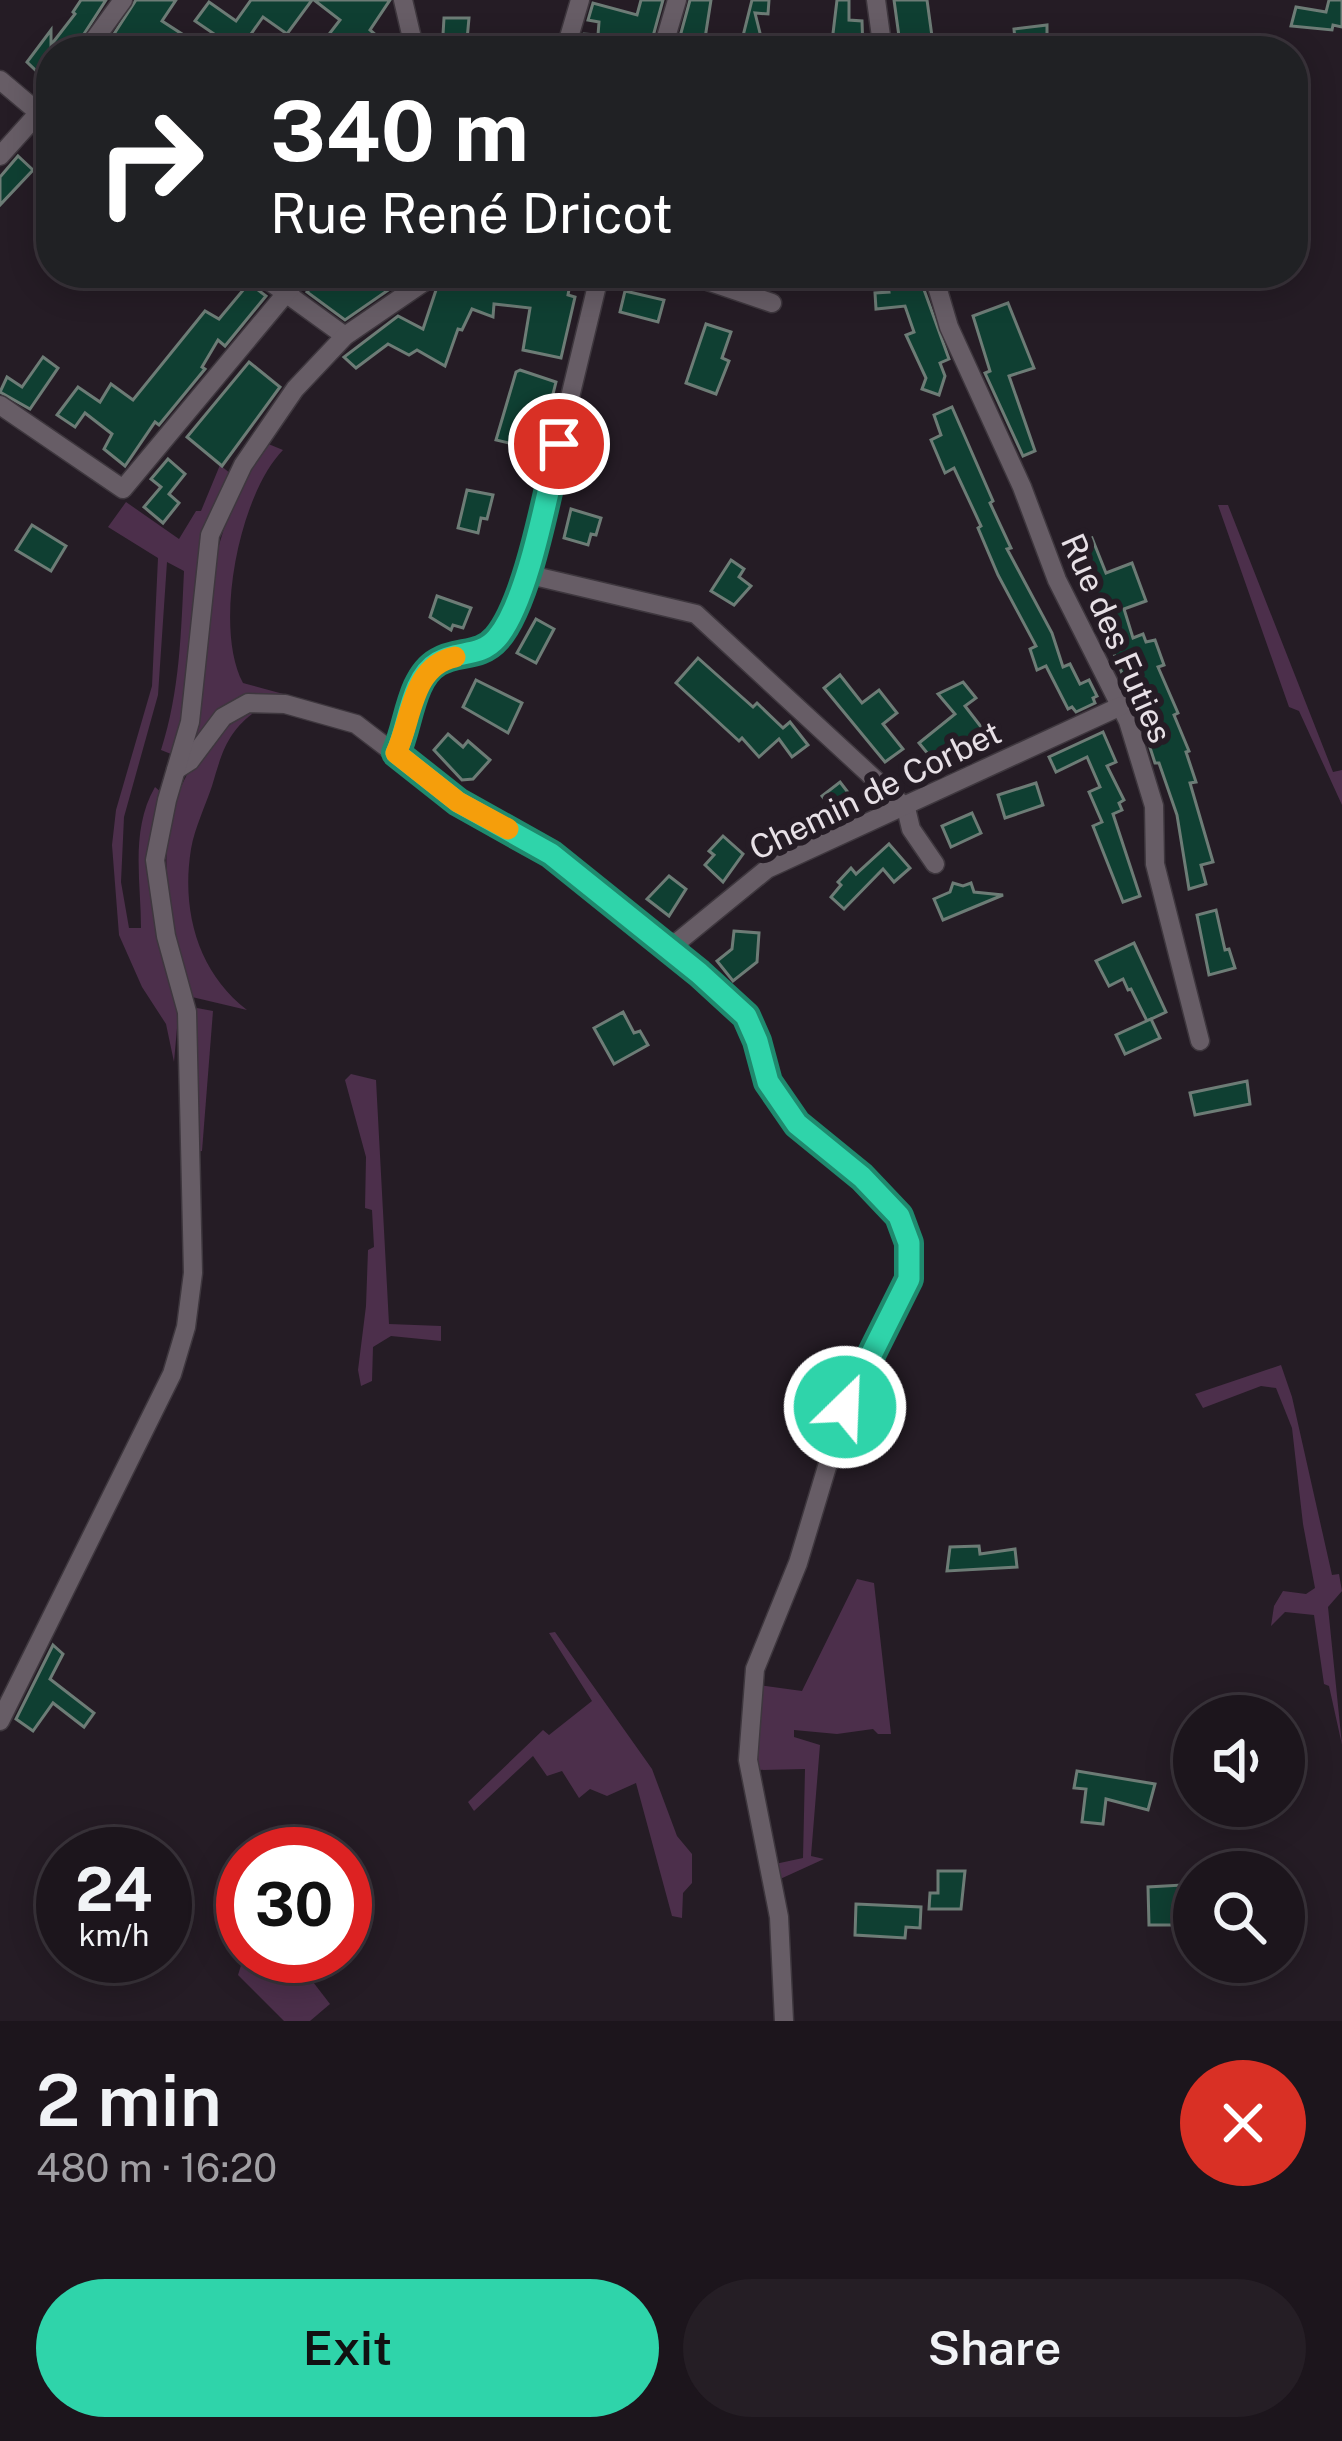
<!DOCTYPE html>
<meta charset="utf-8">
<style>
body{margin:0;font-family:"Public Sans",sans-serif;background:#251e25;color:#f1f3f6;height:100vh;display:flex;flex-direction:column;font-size:45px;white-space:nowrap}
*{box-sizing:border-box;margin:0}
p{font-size:39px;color:#a09fa3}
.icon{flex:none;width:66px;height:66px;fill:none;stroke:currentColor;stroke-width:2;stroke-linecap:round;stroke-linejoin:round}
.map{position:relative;height:2021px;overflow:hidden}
.panel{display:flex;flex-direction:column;background:#1c151c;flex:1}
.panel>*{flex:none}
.guide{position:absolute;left:36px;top:36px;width:1272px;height:252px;border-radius:48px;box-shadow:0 6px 30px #0003,0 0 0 3px #3a343b;background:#202124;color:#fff;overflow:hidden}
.controls{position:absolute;left:1173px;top:1695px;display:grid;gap:24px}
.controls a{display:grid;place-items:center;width:132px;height:132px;border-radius:50%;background:#1c151c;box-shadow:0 6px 30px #0003,0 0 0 3px #3a343b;font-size:60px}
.speed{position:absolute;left:36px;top:1827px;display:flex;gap:24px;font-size:60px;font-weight:700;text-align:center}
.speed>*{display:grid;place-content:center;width:156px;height:156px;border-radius:50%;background:#1c151c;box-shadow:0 6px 30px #0003,0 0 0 3px #3a343b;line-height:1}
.speed small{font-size:30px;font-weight:400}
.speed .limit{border:18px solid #d22;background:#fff;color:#111}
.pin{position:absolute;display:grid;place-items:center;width:102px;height:102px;color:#fff;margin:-51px;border:6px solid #fff;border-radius:50%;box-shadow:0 3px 12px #0007}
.me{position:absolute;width:132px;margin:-66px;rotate:24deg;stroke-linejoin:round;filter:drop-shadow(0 0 9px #0008)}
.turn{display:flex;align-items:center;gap:42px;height:252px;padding:0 36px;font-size:54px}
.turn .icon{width:156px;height:156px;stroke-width:2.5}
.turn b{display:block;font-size:84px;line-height:102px}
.round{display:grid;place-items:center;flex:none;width:126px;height:126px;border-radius:63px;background:#251e25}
.headline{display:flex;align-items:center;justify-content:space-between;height:204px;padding:0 36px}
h1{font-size:72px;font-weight:600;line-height:90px}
.primary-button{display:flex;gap:24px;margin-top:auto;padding:24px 36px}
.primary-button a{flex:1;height:138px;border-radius:72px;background:#2fd4aa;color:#111;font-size:48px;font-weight:600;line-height:138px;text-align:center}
.primary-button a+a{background:#251e25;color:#f1f3f6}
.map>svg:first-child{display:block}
</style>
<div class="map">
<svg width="1342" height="2021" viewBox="0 0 1342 2021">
<rect width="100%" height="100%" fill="#251c25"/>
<g fill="#4c2f4b">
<path d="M 266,443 L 283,450 C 239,495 213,627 243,683 L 287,695 L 257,696 L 195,750 L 189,742 L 200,719 L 216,555 L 232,502 Z"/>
<path d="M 220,465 L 231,474 L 181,728 L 171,754 L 161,750 C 180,691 181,633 184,571 L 167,562 L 158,695 L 124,817 L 121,882 L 129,928 L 141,928 C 141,882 130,830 155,787 L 162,793 L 147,861 L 179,1006 L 174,1062 L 166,1024 L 142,987 L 119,935 L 112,845 L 116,810 L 152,686 L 158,558 L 108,527 L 126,502 L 179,539 L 196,511 L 201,511 Z"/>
<path d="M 1218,505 L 1228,505 L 1333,772 L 1342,770 L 1342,805 L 1299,711 L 1289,707 Z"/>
<path d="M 250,711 L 252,714 C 226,734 221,756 212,786 C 205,807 195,827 191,849 C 181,911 198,972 247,1010 L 192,997 C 157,895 143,774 250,711 Z"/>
<path d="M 197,1008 L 213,1011 L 202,1151 L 194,1152 Z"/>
<path d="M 351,1074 L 376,1080 L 389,1324 L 441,1326 L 441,1341 L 391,1336 L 373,1347 L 372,1381 L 361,1386 L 358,1370 L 366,1306 L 368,1250 L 374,1247 L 372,1210 L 365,1208 L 366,1157 L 345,1080 Z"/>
<path d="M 1281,1365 L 1292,1397 L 1332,1575 L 1339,1574 L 1342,1591 L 1328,1607 L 1342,1745 L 1329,1686 L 1324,1684 L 1314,1615 L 1285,1612 L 1271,1626 L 1274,1606 L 1283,1591 L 1306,1594 L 1315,1588 L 1303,1524 L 1292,1428 L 1276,1388 L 1261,1386 L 1203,1408 L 1195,1394 Z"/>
<path d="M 857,1579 L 874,1583 L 891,1734 L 878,1734 L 873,1729 L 837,1734 L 794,1730 L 794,1737 L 820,1745 L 811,1856 L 824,1859 L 778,1880 L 775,1864 L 803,1858 L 805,1769 L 757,1770 L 755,1734 L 759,1685 L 802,1691 Z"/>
<path d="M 555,1632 L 652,1769 L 677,1836 L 692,1854 L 692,1883 L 683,1893 L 682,1918 L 672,1916 L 636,1783 L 607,1796 L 590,1789 L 579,1798 L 562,1771 L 547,1776 L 533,1756 L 474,1811 L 468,1802 L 543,1730 L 549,1735 L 592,1701 L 549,1633 Z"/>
<path d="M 244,1956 L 293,1956 L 330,2004 L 310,2021 L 284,2021 L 238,1975 Z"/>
</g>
<g fill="#0f3f32" stroke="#6d7c76" stroke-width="3">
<path d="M 81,0 L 106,0 L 73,51 L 51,51 L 51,85 L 27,62 L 51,30 L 51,45 L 75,14 L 73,12 Z"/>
<path d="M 136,0 L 176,0 L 162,21 L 182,34 L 170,51 L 103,51 Z"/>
<path d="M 251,0 L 312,0 L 287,34 L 263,17 L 239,51 L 195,21 L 209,2 L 236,21 Z"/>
<path d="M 314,0 L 390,0 L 370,30 L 394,51 L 333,51 L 323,42 L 340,20 Z"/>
<path d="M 641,0 L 663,0 L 649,51 L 579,51 L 584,34 L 598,35 L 599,22 L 588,20 L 593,3 L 637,15 Z"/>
<path d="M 690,0 L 711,0 L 703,51 L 676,51 Z"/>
<path d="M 752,0 L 769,0 L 768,14 L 755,13 L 761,37 L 759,49 L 741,44 Z"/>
<path d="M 837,0 L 849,0 L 849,20 L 862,21 L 863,51 L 831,50 Z"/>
<path d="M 894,0 L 927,0 L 934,51 L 901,51 Z"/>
<path d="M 1329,0 L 1342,0 L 1342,27 L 1333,25 L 1332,30 L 1291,26 L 1296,7 L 1326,12 Z"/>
<path d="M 444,18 L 469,18 L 466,51 L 442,51 Z"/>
<path d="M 1047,25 L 1047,51 L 1016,51 L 1014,29 Z"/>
<path d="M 18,156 L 33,170 L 0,205 L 0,177 Z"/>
<path d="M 322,273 L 413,273 L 345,320 L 307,292 Z"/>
<path d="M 450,273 L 531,277 L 532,273 L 572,273 L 568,295 L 575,297 L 561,358 L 523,350 L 530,308 L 494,304 L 493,317 L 472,309 L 462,330 L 458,329 L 445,366 L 417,350 L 409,355 L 388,344 L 356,368 L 344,357 L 398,316 L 423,329 L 436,290 Z"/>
<path d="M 886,273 L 918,273 L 949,359 L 940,363 L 945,376 L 939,395 L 922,389 L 926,378 L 906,335 L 914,332 L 905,306 L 876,309 L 875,293 L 889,292 Z"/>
<path d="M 249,283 L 266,296 L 225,346 L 218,340 L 202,367 L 205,369 L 159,425 L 155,422 L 125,466 L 104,449 L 112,434 L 85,413 L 75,427 L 57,415 L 78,387 L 100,402 L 111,384 L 133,400 L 205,311 L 219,319 Z"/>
<path d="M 625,291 L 664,300 L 658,322 L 620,312 Z"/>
<path d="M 1008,303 L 1034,368 L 1009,376 L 1035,451 L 1023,456 L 985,373 L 990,371 L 973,316 Z"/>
<path d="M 706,324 L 731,332 L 722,358 L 729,361 L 716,394 L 686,383 Z"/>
<path d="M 43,357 L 58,368 L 30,409 L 0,392 L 7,377 L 22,387 Z"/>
<path d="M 249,362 L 280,387 L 222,466 L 187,437 Z"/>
<path d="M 520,370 L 556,382 L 539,450 L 496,440 L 516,372 Z"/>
<path d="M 952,407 L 993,501 L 990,503 L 1011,548 L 1007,549 L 1052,633 L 1063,667 L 1070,664 L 1080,684 L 1089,680 L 1097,696 L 1093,698 L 1095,703 L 1076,712 L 1072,707 L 1068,709 L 1046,666 L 1037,670 L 1030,649 L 1036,646 L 998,575 L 978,528 L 981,526 L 954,468 L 945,473 L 931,440 L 941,435 L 934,415 Z"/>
<path d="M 168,459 L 185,474 L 169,494 L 179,503 L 163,523 L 144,507 L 161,487 L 151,479 Z"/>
<path d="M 467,490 L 493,495 L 487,519 L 481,518 L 478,533 L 458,528 Z"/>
<path d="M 571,509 L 601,518 L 596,535 L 591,534 L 588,545 L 564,538 Z"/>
<path d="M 32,525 L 66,546 L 51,571 L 16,550 Z"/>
<path d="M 1092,538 L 1106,573 L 1132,563 L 1146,601 L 1124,609 L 1133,638 L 1143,634 L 1146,642 L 1155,640 L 1164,665 L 1158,667 L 1178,713 L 1174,715 L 1189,751 L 1186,752 L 1196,782 L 1190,783 L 1213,862 L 1201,865 L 1206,884 L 1189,889 L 1177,815 L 1159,763 L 1155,763 L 1144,729 L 1150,726 L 1138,703 L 1142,702 L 1130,676 L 1124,678 L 1069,546 Z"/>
<path d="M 731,560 L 744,569 L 739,577 L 751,586 L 734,605 L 711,591 Z"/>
<path d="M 437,596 L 471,608 L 463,628 L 453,625 L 451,630 L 430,617 Z"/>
<path d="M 536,619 L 554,629 L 536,663 L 517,653 Z"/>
<path d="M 698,658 L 753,707 L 757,703 L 783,728 L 790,722 L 808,745 L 792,757 L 779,739 L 759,757 L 742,738 L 739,741 L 676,683 Z"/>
<path d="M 840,675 L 862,703 L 879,690 L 897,713 L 883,724 L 903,749 L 885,762 L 824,688 Z"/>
<path d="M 476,680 L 522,703 L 508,733 L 463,707 Z"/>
<path d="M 963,682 L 976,698 L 965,706 L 985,732 L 937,765 L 919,743 L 955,714 L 938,694 Z"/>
<path d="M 1103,732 L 1116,762 L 1107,766 L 1124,800 L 1119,803 L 1122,810 L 1113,814 L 1140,896 L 1123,902 L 1093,826 L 1102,822 L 1089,792 L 1100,787 L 1087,757 L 1056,772 L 1049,757 Z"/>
<path d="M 448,734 L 463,747 L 468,741 L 490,760 L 473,779 L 462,780 L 434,750 Z"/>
<path d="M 840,782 L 860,808 L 841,820 L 822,796 Z"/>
<path d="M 1036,783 L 1043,805 L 1005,818 L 998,795 Z"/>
<path d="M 972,813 L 981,833 L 951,847 L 942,826 Z"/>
<path d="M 723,836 L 743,854 L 723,882 L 705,865 L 714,855 L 709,851 Z"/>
<path d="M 889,844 L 910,868 L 894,882 L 883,869 L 844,909 L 831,897 L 841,885 L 838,882 L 851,868 L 856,874 Z"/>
<path d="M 669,876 L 686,889 L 669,916 L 647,899 Z"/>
<path d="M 953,883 L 963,886 L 971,883 L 974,892 L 1003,895 L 943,920 L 934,899 L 950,892 Z"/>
<path d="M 1216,910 L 1225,950 L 1229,949 L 1235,968 L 1209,975 L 1197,915 Z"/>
<path d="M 734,931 L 759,933 L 757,962 L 733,981 L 717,961 L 732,949 Z"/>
<path d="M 1134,943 L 1166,1012 L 1147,1021 L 1131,989 L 1128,990 L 1123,979 L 1109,986 L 1096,961 Z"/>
<path d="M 623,1012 L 634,1033 L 640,1031 L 648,1045 L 614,1064 L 594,1028 Z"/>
<path d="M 1151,1019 L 1160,1038 L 1125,1054 L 1116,1035 Z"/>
<path d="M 1247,1081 L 1250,1104 L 1195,1115 L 1190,1093 Z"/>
<path d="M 979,1546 L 980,1554 L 1015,1549 L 1017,1567 L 947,1571 L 950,1547 Z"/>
<path d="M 53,1645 L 63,1654 L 50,1679 L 94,1713 L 84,1727 L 53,1703 L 33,1731 L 16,1719 Z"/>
<path d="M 1077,1771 L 1155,1784 L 1148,1810 L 1106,1799 L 1103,1824 L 1082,1822 L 1086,1789 L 1074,1788 Z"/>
<path d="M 938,1871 L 965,1871 L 961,1909 L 929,1909 L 930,1893 L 938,1893 Z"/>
<path d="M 1182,1885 L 1183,1905 L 1173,1906 L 1174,1925 L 1149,1925 L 1148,1887 Z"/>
<path d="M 856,1904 L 921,1907 L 920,1928 L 906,1927 L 905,1938 L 855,1935 Z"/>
</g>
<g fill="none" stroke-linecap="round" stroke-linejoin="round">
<defs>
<g id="street">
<path d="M 403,0 L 415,51"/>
<path d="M 876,0 L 883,51"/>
<path d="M 86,51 L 123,0"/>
<path d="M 565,51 L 580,0"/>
<path d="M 662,51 L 677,0"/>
<path d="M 0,80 L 51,123"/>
<path d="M 0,156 L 51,99"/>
<path d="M 258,273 L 345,336"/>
<path d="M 684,273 L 772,303"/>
<path d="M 933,273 L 949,327 L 1022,487 L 1057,580 L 1128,721 L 1154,806 L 1155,864 L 1200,1041"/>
<path d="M 0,405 L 123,489 L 303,273"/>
<path d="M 526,574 L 696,614 L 906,808 L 911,829 L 935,864"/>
<path d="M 396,753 L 427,671 L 444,659 L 482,650 L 497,638 L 507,621 L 529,567 L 600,273"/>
<path d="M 176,770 L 190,761 L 223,717 L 248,703 L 285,704 L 356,724 L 458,802 L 551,853 L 699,973 L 746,1016 L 757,1041 L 768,1083 L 797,1124 L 862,1176 L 899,1216 L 909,1243 L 909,1279 L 845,1407 L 798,1563 L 755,1669 L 748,1760 L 779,1917 L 784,2021"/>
<path d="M 669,949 L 767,869 L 1121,706"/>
<path d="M 0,1721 L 172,1374 L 186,1327 L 193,1273 L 187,1012 L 166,936 L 155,860 L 167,800 L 190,722 L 210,535 L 243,465 L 295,389 L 345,336 L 437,273"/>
</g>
</defs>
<use href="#street" stroke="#3e373e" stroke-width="21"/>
<use href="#street" stroke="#675d66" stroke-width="18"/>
</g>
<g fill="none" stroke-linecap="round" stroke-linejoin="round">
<defs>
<path id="route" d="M 559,444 C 547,493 528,602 497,638 C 480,658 458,650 438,662 C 410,678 409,726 396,753 L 458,802 L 551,854 L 699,973 L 746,1016 L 757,1041 L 768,1082 L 797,1124 L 862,1177 L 899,1216 L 909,1243 L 909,1279 L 845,1407"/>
</defs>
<use href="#route" stroke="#1f8a6e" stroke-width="30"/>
<use href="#route" stroke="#2fd4aa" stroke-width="21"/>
<path stroke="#f59e0b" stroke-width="21" d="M 455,657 C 411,666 412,720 396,753 L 458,802 L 508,829"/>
</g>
<g text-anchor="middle" stroke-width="12" stroke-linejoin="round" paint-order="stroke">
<g font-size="33" fill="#e7e0e6" stroke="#251c25">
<text transform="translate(1117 638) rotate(66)" y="12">Rue des Futies</text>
<text transform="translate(875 790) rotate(-26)" y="12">Chemin de Corbet</text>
</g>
</g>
</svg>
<div class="controls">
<a><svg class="icon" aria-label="sound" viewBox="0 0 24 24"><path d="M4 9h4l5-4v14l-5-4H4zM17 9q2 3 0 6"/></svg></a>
<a><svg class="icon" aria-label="search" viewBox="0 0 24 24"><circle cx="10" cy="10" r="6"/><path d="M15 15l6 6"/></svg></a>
</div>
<div class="speed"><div>24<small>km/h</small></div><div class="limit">30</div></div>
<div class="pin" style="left:559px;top:444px;background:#d93025"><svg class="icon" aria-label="arrive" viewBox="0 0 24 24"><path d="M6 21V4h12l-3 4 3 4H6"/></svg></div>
<svg class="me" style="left:845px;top:1407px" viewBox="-20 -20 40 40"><circle r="17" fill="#2fd4aa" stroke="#fff" stroke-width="3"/><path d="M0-11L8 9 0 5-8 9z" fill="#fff"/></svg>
<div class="guide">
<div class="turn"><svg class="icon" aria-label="right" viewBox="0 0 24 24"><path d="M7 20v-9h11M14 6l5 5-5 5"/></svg><div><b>340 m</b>Rue René Dricot</div></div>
</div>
</div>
<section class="panel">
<div class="headline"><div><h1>2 min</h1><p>480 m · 16:20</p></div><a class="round" style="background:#d93025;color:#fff"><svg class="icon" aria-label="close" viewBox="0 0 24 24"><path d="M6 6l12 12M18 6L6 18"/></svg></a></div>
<div class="primary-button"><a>Exit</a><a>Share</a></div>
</section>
